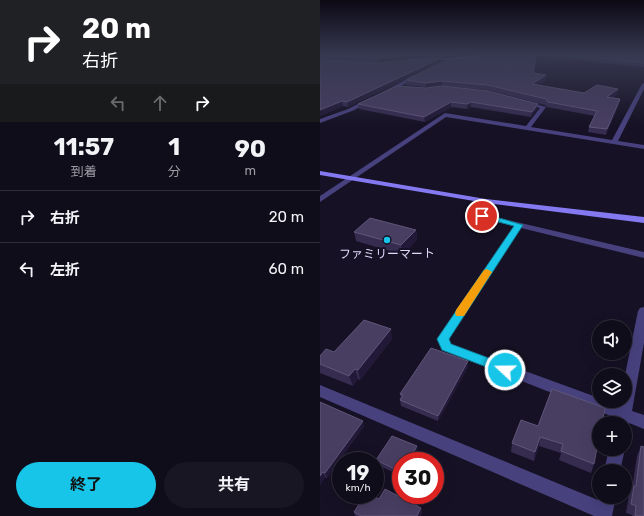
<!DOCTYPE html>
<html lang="ja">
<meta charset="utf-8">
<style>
body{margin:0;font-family:Rubik,"Noto Sans JP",sans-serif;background:#191624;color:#f1f3f6;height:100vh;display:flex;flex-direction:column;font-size:15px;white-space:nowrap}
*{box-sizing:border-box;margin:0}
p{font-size:13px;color:#9c9ca3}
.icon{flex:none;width:22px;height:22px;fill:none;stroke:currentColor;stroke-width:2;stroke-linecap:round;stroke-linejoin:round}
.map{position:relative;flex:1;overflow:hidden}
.drawer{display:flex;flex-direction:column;background:#100d1b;width:320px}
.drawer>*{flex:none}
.banner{background:#202124;color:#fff;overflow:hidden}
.buttons{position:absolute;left:272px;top:320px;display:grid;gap:8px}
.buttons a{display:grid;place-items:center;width:40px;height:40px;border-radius:50%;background:#100d1b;box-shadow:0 4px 16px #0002,0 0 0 1px #302d3a;font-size:20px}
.speed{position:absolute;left:12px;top:452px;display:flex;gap:8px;font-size:20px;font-weight:700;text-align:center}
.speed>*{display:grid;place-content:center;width:52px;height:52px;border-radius:50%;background:#100d1b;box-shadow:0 4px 16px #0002,0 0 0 1px #302d3a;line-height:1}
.speed small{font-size:10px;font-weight:400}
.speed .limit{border:6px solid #d22;background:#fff;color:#111}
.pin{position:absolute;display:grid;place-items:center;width:34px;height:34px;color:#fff;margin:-17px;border:2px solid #fff;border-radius:50%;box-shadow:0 1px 4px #0007}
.me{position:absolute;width:44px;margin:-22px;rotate:291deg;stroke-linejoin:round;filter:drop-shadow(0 0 3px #0008)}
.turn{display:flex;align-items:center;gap:14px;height:84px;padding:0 16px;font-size:18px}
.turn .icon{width:52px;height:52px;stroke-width:2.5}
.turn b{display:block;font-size:28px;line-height:34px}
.lanes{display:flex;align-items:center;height:38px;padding:0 16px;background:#0003;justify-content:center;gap:20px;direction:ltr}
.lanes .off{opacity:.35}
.eta{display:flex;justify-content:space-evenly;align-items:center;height:68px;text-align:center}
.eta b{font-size:24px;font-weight:700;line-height:28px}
.primary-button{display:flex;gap:8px;margin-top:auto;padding:8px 16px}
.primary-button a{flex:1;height:46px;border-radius:24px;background:#17c5e8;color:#111;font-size:16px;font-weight:700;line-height:46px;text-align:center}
.primary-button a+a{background:#191624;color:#f1f3f6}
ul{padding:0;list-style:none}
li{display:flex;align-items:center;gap:12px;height:52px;padding:0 16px;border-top:1px solid #302d3a}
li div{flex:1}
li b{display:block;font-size:15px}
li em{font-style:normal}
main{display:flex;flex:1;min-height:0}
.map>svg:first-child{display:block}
</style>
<main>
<section class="drawer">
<div class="banner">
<div class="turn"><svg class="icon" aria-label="right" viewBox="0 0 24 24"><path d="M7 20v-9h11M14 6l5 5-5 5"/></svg><div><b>20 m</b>右折</div></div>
<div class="lanes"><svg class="icon off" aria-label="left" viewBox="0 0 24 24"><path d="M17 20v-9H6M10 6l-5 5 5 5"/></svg><svg class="icon off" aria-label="ahead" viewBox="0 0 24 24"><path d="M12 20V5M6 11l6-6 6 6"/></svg><svg class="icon" aria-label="right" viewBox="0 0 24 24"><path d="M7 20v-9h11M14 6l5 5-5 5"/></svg></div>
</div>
<div class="eta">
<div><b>11:57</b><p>到着</p></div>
<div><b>1</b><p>分</p></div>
<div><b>90</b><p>m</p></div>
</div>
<ul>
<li><svg class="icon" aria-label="right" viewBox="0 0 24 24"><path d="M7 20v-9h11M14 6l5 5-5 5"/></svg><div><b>右折</b></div><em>20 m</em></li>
<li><svg class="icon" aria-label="left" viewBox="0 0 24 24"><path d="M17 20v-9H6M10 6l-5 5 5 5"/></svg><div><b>左折</b></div><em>60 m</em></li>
</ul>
<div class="primary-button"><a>終了</a><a>共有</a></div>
</section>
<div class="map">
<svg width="324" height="516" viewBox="0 0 324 516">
<rect width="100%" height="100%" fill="#161124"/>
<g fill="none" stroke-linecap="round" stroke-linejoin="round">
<g fill="#47417e" fill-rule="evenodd">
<path d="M 95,75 L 99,76 L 68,93 L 63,92 Z"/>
<path d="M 324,83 L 324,89 L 298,141 L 324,145 L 324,149 L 126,117 L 0,202 L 0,196 L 125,113 L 206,126 L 220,108 L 203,104 L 202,103 L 205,101 L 226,107 L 211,127 L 292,140 L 322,84 Z"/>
<path d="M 50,98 L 53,100 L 52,101 L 32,111 L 0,123 L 0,119 L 28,109 Z"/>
<path d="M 163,199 L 169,199 L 170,201 L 167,215 L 324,252 L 324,258 L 201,228 L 129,339 L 131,344 L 279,398 L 279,401 L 286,401 L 298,406 L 299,401 L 305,401 L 305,375 L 318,311 L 320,308 L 324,307 L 324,343 L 312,411 L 324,415 L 324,429 L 309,423 L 307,428 L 305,429 L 305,423 L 295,423 L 296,418 L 122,350 L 117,339 L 119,336 L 194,226 L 159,218 L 158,216 Z"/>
<path d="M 0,385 L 278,500 L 279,496 L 279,497 L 296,497 L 292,516 L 274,516 L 0,397 Z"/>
<path d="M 289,449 L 305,449 L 300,471 L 284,471 Z"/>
</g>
<g fill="#8479f1" fill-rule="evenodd">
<path d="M 165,54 L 180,54 L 110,62 L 108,61 Z"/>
<path d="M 0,171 L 166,199 L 324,217 L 324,223 L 166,203 L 0,175 Z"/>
</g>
</g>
<g fill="#362c50">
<path d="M 0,54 L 123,57 L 123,61 L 28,107 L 23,106 L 0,116 L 0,60 L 59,63 L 112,58 L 60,62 L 0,60 Z"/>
<path d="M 172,54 L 324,54 L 324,67 L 216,56 L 214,73 L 226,75 L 226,80 L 218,85 L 264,93 L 298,89 L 297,94 L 292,98 L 300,99 L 299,104 L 286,135 L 268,132 L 269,127 L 275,116 L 227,107 L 225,105 L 168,90 L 122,86 L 106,87 L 86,85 L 86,80 Z"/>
<path d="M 106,88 L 217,109 L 211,117 L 151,107 L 147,109 L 131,107 L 105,122 L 39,109 L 38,104 Z"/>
<path d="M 96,230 L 97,239 L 83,255 L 36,241 L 34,232 Z"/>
<path d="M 72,339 L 40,380 L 38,379 L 33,386 L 0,373 L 0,356 Z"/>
<path d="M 148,361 L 148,367 L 118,421 L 81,406 L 80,400 L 81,399 L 80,394 Z"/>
<path d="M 0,402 L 44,426 L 7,478 L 5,477 L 0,485 Z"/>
<path d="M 218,426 L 274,464 L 271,473 L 239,460 L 241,453 L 219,446 L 214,461 L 191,452 L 192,443 Z"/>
<path d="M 324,444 L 324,516 L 312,516 L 312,515 L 306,513 L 309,495 L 312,489 L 317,456 L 321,446 L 324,447 Z"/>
<path d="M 98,452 L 95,456 L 81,461 L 81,473 L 80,472 L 79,475 L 58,465 L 56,460 Z"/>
<path d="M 59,499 L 101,508 L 102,512 L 101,516 L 35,516 L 34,512 Z"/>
</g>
<g fill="#211937">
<path d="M 112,54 L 160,54 L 123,57 L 123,61 L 28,107 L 27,102 L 122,57 L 60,62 L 59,58 Z"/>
<path d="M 226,75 L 226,80 L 212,89 L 212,84 Z"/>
<path d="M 122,81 L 122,86 L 106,87 L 106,83 Z"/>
<path d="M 298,89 L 297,94 L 286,102 L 287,97 Z"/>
<path d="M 300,99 L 299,104 L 286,135 L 287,129 Z"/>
<path d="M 22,101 L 23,106 L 0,116 L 0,110 Z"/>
<path d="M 131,102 L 131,107 L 105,122 L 104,117 Z"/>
<path d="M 151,102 L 151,107 L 147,109 L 147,104 Z"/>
<path d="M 218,104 L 217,109 L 211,117 L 212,112 Z"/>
<path d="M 96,230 L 97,239 L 83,255 L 81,245 Z"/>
<path d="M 71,329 L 72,339 L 40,380 L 38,370 Z"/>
<path d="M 148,361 L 148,367 L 118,421 L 118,416 Z"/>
<path d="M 35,369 L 38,379 L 33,386 L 29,376 Z"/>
<path d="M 43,421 L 44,426 L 7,478 L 5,473 Z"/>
<path d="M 220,437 L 219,446 L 214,461 L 215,452 Z"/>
<path d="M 97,446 L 98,452 L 93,460 L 92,455 Z"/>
<path d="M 79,467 L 80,472 L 79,475 L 77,470 Z"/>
<path d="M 121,468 L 122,473 L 115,486 L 115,480 Z"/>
<path d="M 3,472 L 5,477 L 0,485 L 0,476 Z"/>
<path d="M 101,508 L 102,512 L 101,516 L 97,516 Z"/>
</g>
<g fill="#483e62" stroke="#5f567a">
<path d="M 0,54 L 112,54 L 59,58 L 0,56 Z"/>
<path d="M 172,54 L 216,54 L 213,73 L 226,75 L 212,84 L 264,93 L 277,85 L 298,89 L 287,97 L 300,99 L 287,129 L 269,127 L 277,111 L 228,102 L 226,99 L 168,85 L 122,81 L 106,83 L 86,80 L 123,62 L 165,56 Z"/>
<path d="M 235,54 L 324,54 L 324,63 Z"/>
<path d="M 123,57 L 27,102 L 22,101 L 0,110 L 0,60 L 59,63 Z"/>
<path d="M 77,86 L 106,88 L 122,86 L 168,91 L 218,104 L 212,112 L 151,102 L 147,104 L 131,102 L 104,117 L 38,104 Z"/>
<path d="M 50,218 L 96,230 L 81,245 L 34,232 Z"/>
<path d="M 44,320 L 71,329 L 38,370 L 35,369 L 29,376 L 0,364 L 0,356 L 6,349 L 14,352 Z"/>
<path d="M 111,348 L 148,361 L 118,416 L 80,400 L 83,395 L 80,394 Z"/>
<path d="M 232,389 L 285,408 L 282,423 L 279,423 L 279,437 L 274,464 L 241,451 L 243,444 L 220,437 L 215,452 L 192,443 L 201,420 L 218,426 Z"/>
<path d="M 0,402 L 43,421 L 5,473 L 3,472 L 0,476 Z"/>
<path d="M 72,436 L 97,446 L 92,455 L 106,461 L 81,461 L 81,468 L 79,467 L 77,470 L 56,460 Z"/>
<path d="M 321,446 L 324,447 L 324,516 L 315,516 L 316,506 L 311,504 L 314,486 L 316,486 Z"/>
<path d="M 115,465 L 121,468 L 115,480 Z"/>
<path d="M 65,489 L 101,508 L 97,516 L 41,516 L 34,512 L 45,495 L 51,495 L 59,499 Z"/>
</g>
<linearGradient id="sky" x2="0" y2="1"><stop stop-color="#0c0914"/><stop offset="0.43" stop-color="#363850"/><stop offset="1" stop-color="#363850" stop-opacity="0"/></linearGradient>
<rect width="324" height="126" fill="url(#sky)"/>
<path fill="#17c5e8" stroke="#0f8097" d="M 162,213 L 203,225 L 129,339 L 131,344 L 190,366 L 191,370 L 190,373 L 185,374 L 122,350 L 117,339 L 194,226 L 160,217 L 160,214 Z"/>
<path fill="#f59e0b" d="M 167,269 L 172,272 L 144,316 L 136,316 L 135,313 L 136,310 L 164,270 Z"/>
<circle fill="#17c5e8" stroke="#161124" stroke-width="1.5" cx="67" cy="240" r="4"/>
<g text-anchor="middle" stroke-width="4" stroke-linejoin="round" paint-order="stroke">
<g font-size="12" fill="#ded8fb" stroke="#161124">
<text x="67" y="258">ファミリーマート</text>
</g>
</g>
</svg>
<div class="buttons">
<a><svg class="icon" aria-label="sound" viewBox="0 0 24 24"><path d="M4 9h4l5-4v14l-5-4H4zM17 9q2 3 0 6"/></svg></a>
<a><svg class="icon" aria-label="layers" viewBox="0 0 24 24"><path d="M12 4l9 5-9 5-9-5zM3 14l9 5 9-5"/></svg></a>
<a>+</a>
<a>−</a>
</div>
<div class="speed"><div>19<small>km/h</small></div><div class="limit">30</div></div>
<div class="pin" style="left:162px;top:216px;background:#d93025"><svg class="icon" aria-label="arrive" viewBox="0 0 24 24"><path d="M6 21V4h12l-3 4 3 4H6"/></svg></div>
<svg class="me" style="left:185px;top:370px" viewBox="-20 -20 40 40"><circle r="17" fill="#17c5e8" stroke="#fff" stroke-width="3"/><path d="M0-11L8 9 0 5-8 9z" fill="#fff"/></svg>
</div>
</main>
